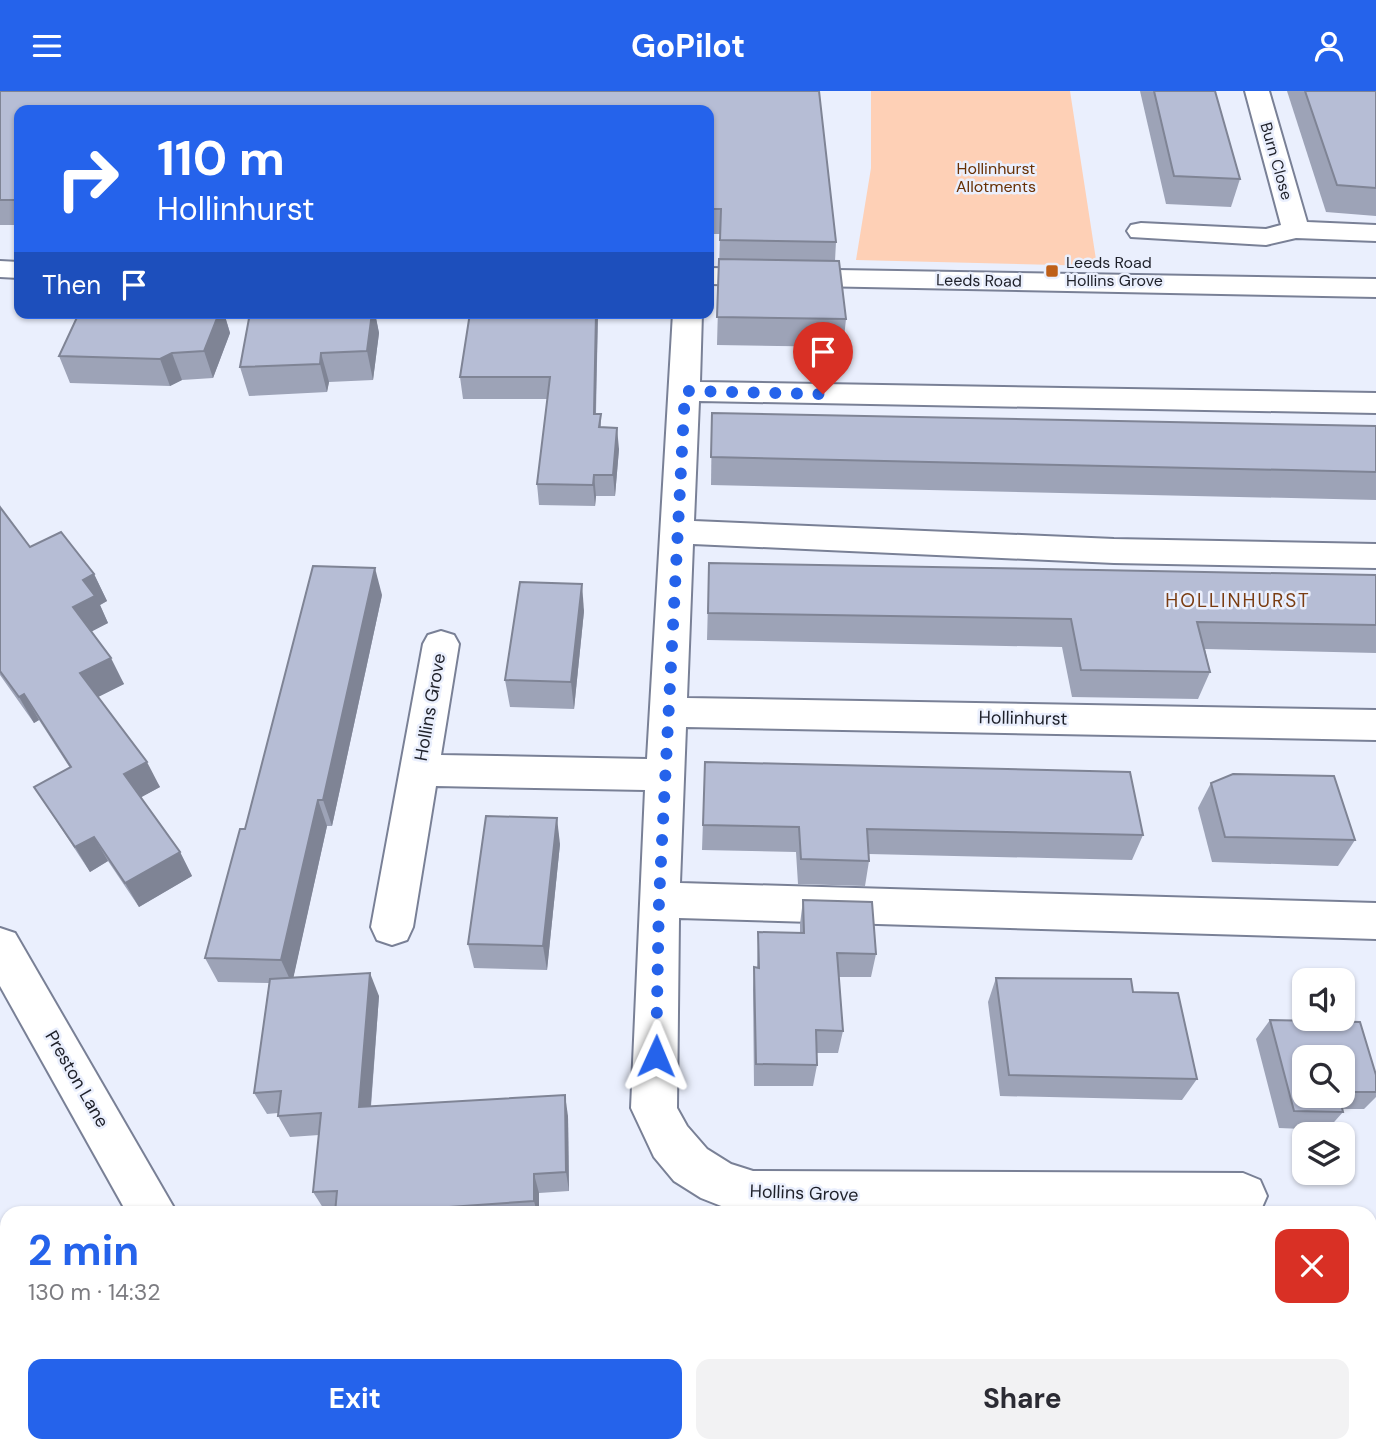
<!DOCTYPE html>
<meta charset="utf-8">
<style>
body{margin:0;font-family:"DM Sans",sans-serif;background:#f2f2f3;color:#2b2b33;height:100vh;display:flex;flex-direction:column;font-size:26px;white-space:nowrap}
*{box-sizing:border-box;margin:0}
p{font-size:23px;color:#7c7c81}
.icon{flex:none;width:38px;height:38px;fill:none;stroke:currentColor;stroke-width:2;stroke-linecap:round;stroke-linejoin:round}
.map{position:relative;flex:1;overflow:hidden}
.details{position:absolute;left:0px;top:1115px;width:1377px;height:247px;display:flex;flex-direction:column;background:#fff;border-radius:21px 21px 0 0;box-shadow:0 2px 5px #0004}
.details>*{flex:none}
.banner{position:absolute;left:14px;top:14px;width:700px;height:214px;border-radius:14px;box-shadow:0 2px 5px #0004;background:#2563eb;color:#fff;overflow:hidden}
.fabs{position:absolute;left:1292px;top:877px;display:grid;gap:14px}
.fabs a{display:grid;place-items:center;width:63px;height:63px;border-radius:14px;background:#fff;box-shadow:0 2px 5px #0004;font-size:35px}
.pin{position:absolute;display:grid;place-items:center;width:60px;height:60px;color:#fff;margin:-72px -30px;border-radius:50% 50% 50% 0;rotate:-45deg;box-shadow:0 0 7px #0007}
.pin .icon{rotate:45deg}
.me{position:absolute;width:77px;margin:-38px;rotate:1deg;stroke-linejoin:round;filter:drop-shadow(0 0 5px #0008)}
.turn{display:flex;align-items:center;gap:24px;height:147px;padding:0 28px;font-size:32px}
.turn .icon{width:91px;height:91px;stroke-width:2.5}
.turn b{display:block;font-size:49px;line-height:60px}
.then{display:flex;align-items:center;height:66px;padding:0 28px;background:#0003;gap:14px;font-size:26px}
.round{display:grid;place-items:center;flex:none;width:74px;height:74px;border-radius:14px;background:#f2f2f3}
.headline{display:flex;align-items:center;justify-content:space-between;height:119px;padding:0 28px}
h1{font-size:42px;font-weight:700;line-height:52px;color:#2563eb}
.primary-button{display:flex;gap:14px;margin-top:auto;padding:14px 28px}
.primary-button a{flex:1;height:80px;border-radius:14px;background:#2563eb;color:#fff;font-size:28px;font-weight:700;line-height:80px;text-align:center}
.primary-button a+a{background:#f2f2f3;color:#2b2b33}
header{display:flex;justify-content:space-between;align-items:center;height:91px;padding:0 28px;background:#2563eb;color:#fff;font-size:32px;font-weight:700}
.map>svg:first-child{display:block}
</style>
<header><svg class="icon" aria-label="menu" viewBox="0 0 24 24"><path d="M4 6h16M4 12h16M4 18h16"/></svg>GoPilot<svg class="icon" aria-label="person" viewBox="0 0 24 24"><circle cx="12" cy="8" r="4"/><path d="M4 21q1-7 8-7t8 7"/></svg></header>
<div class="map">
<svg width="1376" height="1361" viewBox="0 0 1376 1361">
<rect width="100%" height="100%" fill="#eaeffd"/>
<path fill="#fed0b6" d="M 871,0 L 1070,0 L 1097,175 L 856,169 L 871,77 Z"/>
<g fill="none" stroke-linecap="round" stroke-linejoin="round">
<defs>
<g id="minor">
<path d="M 1245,0 L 1269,0 L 1307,131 L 1376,134 L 1376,150 L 1296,147 L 1266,154 L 1131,146 L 1127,140 L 1131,134 L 1141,132 L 1266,138 L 1281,134 Z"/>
<path d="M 0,170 L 19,171 L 19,187 L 0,186 Z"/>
<path d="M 709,177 L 1376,188 L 1376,206 L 709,193 Z"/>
<path d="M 673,222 L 702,222 L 700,291 L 1376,302 L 1376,322 L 699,310 L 694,430 L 1114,448 L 1376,453 L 1376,477 L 1114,472 L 693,453 L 687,607 L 1376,619 L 1376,649 L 686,636 L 680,792 L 1376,812 L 1376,848 L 679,827 L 677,1017 L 687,1035 L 707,1058 L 731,1073 L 753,1080 L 1243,1082 L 1260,1089 L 1267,1105 L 1260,1121 L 739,1122 L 701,1107 L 674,1090 L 654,1066 L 631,1017 L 645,699 L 436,695 L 413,836 L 407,849 L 392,854 L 377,849 L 371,836 L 423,553 L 428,544 L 441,540 L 454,544 L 459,553 L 441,664 L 647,668 Z"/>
<path d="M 0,837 L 15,842 L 177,1122 L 127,1122 L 0,895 Z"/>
<path d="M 259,1354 L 313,1354 L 315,1361 L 262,1361 Z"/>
<path d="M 1175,1354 L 1231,1354 L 1233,1361 L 1178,1361 Z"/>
</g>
</defs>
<use href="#minor" stroke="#798096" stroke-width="4"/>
<use href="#minor" fill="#fff" fill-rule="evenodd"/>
</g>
<g fill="#9da3b7" fill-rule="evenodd">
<path d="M 0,0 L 819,0 L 836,151 L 835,170 L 846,228 L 843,256 L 717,254 L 720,143 L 709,143 L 709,19 L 19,19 L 19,134 L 0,134 Z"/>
<path d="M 1140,0 L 1215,0 L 1240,88 L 1231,116 L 1166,113 Z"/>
<path d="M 1287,0 L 1376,0 L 1376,125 L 1326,121 Z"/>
<path d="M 219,222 L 224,222 L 230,242 L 213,287 L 182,289 L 170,295 L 70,292 L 59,265 Z"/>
<path d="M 250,222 L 375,222 L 379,242 L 373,289 L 329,291 L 327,301 L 249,305 L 240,276 Z"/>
<path d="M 470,222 L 598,222 L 596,323 L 601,323 L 601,336 L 619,358 L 615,405 L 596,405 L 595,415 L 539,414 L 537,393 L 548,308 L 463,308 L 460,286 Z"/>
<path d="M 712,322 L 1376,335 L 1376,409 L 711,394 Z"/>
<path d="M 0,416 L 30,456 L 94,483 L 107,510 L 100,514 L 108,532 L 91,540 L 124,593 L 98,606 L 160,696 L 141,706 L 180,761 L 192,785 L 139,816 L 108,770 L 90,781 L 34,696 L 70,677 L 39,629 L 34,632 L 0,584 Z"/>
<path d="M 709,472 L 1376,484 L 1376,562 L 1205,558 L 1210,581 L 1198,608 L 1072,606 L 1062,556 L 707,549 Z"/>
<path d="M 382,504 L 332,735 L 327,735 L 293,887 L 379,905 L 371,1016 L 568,1025 L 569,1100 L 539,1102 L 539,1122 L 335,1122 L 335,1120 L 325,1120 L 313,1101 L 319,1044 L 290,1046 L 278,1025 L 278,1022 L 267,1023 L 254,1002 L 269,892 L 218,891 L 205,867 L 245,738 Z"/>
<path d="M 584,520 L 574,618 L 510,616 L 505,589 Z"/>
<path d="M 705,671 L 1143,744 L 1132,769 L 869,763 L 869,770 L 865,795 L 798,793 L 796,761 L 702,759 Z"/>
<path d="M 1211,692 L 1355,749 L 1338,775 L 1212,771 L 1198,717 Z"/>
<path d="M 560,753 L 547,879 L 474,877 L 468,853 Z"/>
<path d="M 803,809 L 876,863 L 871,886 L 839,886 L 843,940 L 838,962 L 817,962 L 817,974 L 813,995 L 754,995 L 753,899 L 754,876 L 757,876 L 758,841 L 800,842 L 800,833 Z"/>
<path d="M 996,887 L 1197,988 L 1182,1009 L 1000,1005 L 988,911 Z"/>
<path d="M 1270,929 L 1360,931 L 1376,984 L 1376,1006 L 1364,1018 L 1343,1018 L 1343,1021 L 1327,1039 L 1279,1037 L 1256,948 ZM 1304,966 L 1342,966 L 1342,1004 L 1304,1004 Z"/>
<path d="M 1370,1170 L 1376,1170 L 1376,1361 L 1279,1361 L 1277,1354 L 1370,1354 Z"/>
<path d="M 435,1354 L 582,1354 L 582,1361 L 439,1361 Z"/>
<path d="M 906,1354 L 1027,1354 L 943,1361 L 907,1361 Z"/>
</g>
<g fill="#7f8495">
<path d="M 219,222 L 224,222 L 230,242 L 213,287 L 204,260 Z"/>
<path d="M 372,222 L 375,222 L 379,242 L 373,289 L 367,260 Z"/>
<path d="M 596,222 L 598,222 L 595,344 L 594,323 Z"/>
<path d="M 172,262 L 182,289 L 170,295 L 160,268 Z"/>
<path d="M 321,262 L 329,291 L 327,301 L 320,273 Z"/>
<path d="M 617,337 L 619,358 L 615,405 L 613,384 Z"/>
<path d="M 594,384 L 596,405 L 595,415 L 593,394 Z"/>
<path d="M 375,477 L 382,504 L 332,735 L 323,709 Z"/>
<path d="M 94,483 L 107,510 L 100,514 L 108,532 L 87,543 L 73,516 L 83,489 Z"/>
<path d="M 582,493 L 584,520 L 574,618 L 571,591 Z"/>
<path d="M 111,567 L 124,593 L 94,608 L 80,582 Z"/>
<path d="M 24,603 L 39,629 L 34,632 L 19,606 Z"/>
<path d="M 147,671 L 160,696 L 138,708 L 124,683 Z"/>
<path d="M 318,709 L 327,735 L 292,893 L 281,869 Z"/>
<path d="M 557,727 L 560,753 L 547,879 L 543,855 Z"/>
<path d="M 94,746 L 108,770 L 90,781 L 75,756 Z"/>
<path d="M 180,761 L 192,785 L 139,816 L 125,792 Z"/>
<path d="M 370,882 L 379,905 L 369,1037 L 359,1016 Z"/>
<path d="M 565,1004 L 568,1025 L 569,1100 L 566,1081 Z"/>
<path d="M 534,1083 L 539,1102 L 539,1122 L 537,1122 L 534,1110 Z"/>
<path d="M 0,1344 L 7,1352 L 7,1354 L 9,1354 L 14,1361 L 1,1361 L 0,1360 Z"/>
<rect x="578" y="1354" width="4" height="7"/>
</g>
<g fill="#b6bdd5" stroke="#7f8495" stroke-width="2">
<path d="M 0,0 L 819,0 L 836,151 L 720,149 L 721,118 L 709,118 L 709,19 L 19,19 L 19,112 L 17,112 L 19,109 L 0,109 Z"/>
<path d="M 1154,0 L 1215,0 L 1240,88 L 1174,85 Z"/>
<path d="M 1305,0 L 1376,0 L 1376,97 L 1337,94 Z"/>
<path d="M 719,168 L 839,170 L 846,228 L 717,226 Z"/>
<path d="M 79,222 L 219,222 L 204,260 L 172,262 L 160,268 L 59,265 Z"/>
<path d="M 250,222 L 372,222 L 367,260 L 321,262 L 320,273 L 240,276 Z"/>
<path d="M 470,222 L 596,222 L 594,323 L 601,323 L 599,336 L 617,337 L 613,384 L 594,384 L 593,394 L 537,393 L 550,286 L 460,286 Z"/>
<path d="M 712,322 L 1376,335 L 1376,381 L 711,366 Z"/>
<path d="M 0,416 L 30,456 L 61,441 L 94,483 L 83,489 L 95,505 L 73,516 L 111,567 L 80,582 L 147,671 L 124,683 L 180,761 L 125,792 L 94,746 L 75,756 L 34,696 L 71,676 L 24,603 L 19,606 L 0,580 Z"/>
<path d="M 709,472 L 1376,484 L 1376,534 L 1197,531 L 1210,581 L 1081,579 L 1071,528 L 708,522 Z"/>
<path d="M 313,475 L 375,477 L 323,709 L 318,709 L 281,869 L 205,867 L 240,738 L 245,738 Z"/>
<path d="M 520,491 L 582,493 L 571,591 L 505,589 Z"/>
<path d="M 705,671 L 1130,681 L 1143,744 L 867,738 L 869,770 L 801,768 L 799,736 L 703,734 Z"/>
<path d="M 1233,683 L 1334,685 L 1355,749 L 1225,746 L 1211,692 Z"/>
<path d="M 486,725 L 557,727 L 543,855 L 468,853 Z"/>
<path d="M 803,809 L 872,811 L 876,863 L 837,862 L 843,940 L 816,939 L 817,974 L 756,973 L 754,876 L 759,877 L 758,841 L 804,842 Z"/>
<path d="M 370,882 L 359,1016 L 565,1004 L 566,1081 L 534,1083 L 534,1110 L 363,1122 L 335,1122 L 337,1100 L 313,1101 L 321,1022 L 278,1025 L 281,1000 L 254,1002 L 270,888 Z"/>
<path d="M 996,887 L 1131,888 L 1133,901 L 1178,902 L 1197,988 L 1009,984 Z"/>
<path d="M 1270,929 L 1360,931 L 1376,984 L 1376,1001 L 1342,1001 L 1342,966 L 1304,966 L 1304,1004 L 1339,1004 L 1343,1021 L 1294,1020 Z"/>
<rect x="1370" y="1170" width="6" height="163"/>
<rect x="458" y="1354" width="120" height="7"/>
</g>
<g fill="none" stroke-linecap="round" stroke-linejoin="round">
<path stroke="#2563eb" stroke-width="12" stroke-dasharray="0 21.6" d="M 656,965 L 659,809 L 685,300 L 823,303"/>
</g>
<rect fill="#be5f18" stroke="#eaeffd" stroke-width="2.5" x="1045" y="173" width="14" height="14" rx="3.5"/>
<g text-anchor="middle" stroke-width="5" stroke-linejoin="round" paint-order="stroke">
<g font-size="16" fill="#1e2029" stroke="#eaeffd">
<text transform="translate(1277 70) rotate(74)" y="6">Burn Close</text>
<text transform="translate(979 189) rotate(1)" y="6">Leeds Road</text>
</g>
<g font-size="16" fill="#683004" stroke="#eaeffd">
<text x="996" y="83">Hollinhurst<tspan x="996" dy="18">Allotments</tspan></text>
</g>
<g font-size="16" fill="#1e2029" stroke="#eaeffd" text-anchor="start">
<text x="1066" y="177">Leeds Road<tspan x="1066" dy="18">Hollins Grove</tspan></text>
</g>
<g font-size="18" fill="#1e2029" stroke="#eaeffd">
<text transform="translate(430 616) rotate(-80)" y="6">Hollins Grove</text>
<text transform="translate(1023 627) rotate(1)" y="6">Hollinhurst</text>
<text transform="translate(77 988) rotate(60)" y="6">Preston Lane</text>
<text transform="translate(804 1102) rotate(2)" y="6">Hollins Grove</text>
</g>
<g font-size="19" letter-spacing="2" fill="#7a3d13" stroke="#eaeffd">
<text x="1238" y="516">HOLLINHURST</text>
</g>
</g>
</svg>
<div class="fabs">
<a><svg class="icon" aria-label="sound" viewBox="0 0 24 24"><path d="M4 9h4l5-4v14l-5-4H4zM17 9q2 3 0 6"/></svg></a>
<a><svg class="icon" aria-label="search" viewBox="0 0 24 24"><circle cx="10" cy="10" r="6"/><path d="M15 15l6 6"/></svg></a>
<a><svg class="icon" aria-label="layers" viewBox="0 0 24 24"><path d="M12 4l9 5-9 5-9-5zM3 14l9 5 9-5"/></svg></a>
</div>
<div class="pin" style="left:823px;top:303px;background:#d93025"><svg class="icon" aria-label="arrive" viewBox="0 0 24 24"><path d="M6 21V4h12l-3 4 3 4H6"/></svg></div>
<svg class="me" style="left:656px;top:965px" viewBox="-20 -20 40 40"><path d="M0-17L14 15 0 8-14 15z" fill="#2563eb" stroke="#fff" stroke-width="4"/></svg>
<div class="banner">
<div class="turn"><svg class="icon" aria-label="right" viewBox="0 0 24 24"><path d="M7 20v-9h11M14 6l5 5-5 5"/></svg><div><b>110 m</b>Hollinhurst</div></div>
<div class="then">Then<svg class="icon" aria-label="arrive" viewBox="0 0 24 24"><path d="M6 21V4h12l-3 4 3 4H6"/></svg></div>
</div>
<section class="details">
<div class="headline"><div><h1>2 min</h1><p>130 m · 14:32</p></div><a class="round" style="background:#d93025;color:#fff"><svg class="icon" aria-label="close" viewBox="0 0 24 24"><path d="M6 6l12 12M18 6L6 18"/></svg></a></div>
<div class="primary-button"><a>Exit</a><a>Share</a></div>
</section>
</div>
